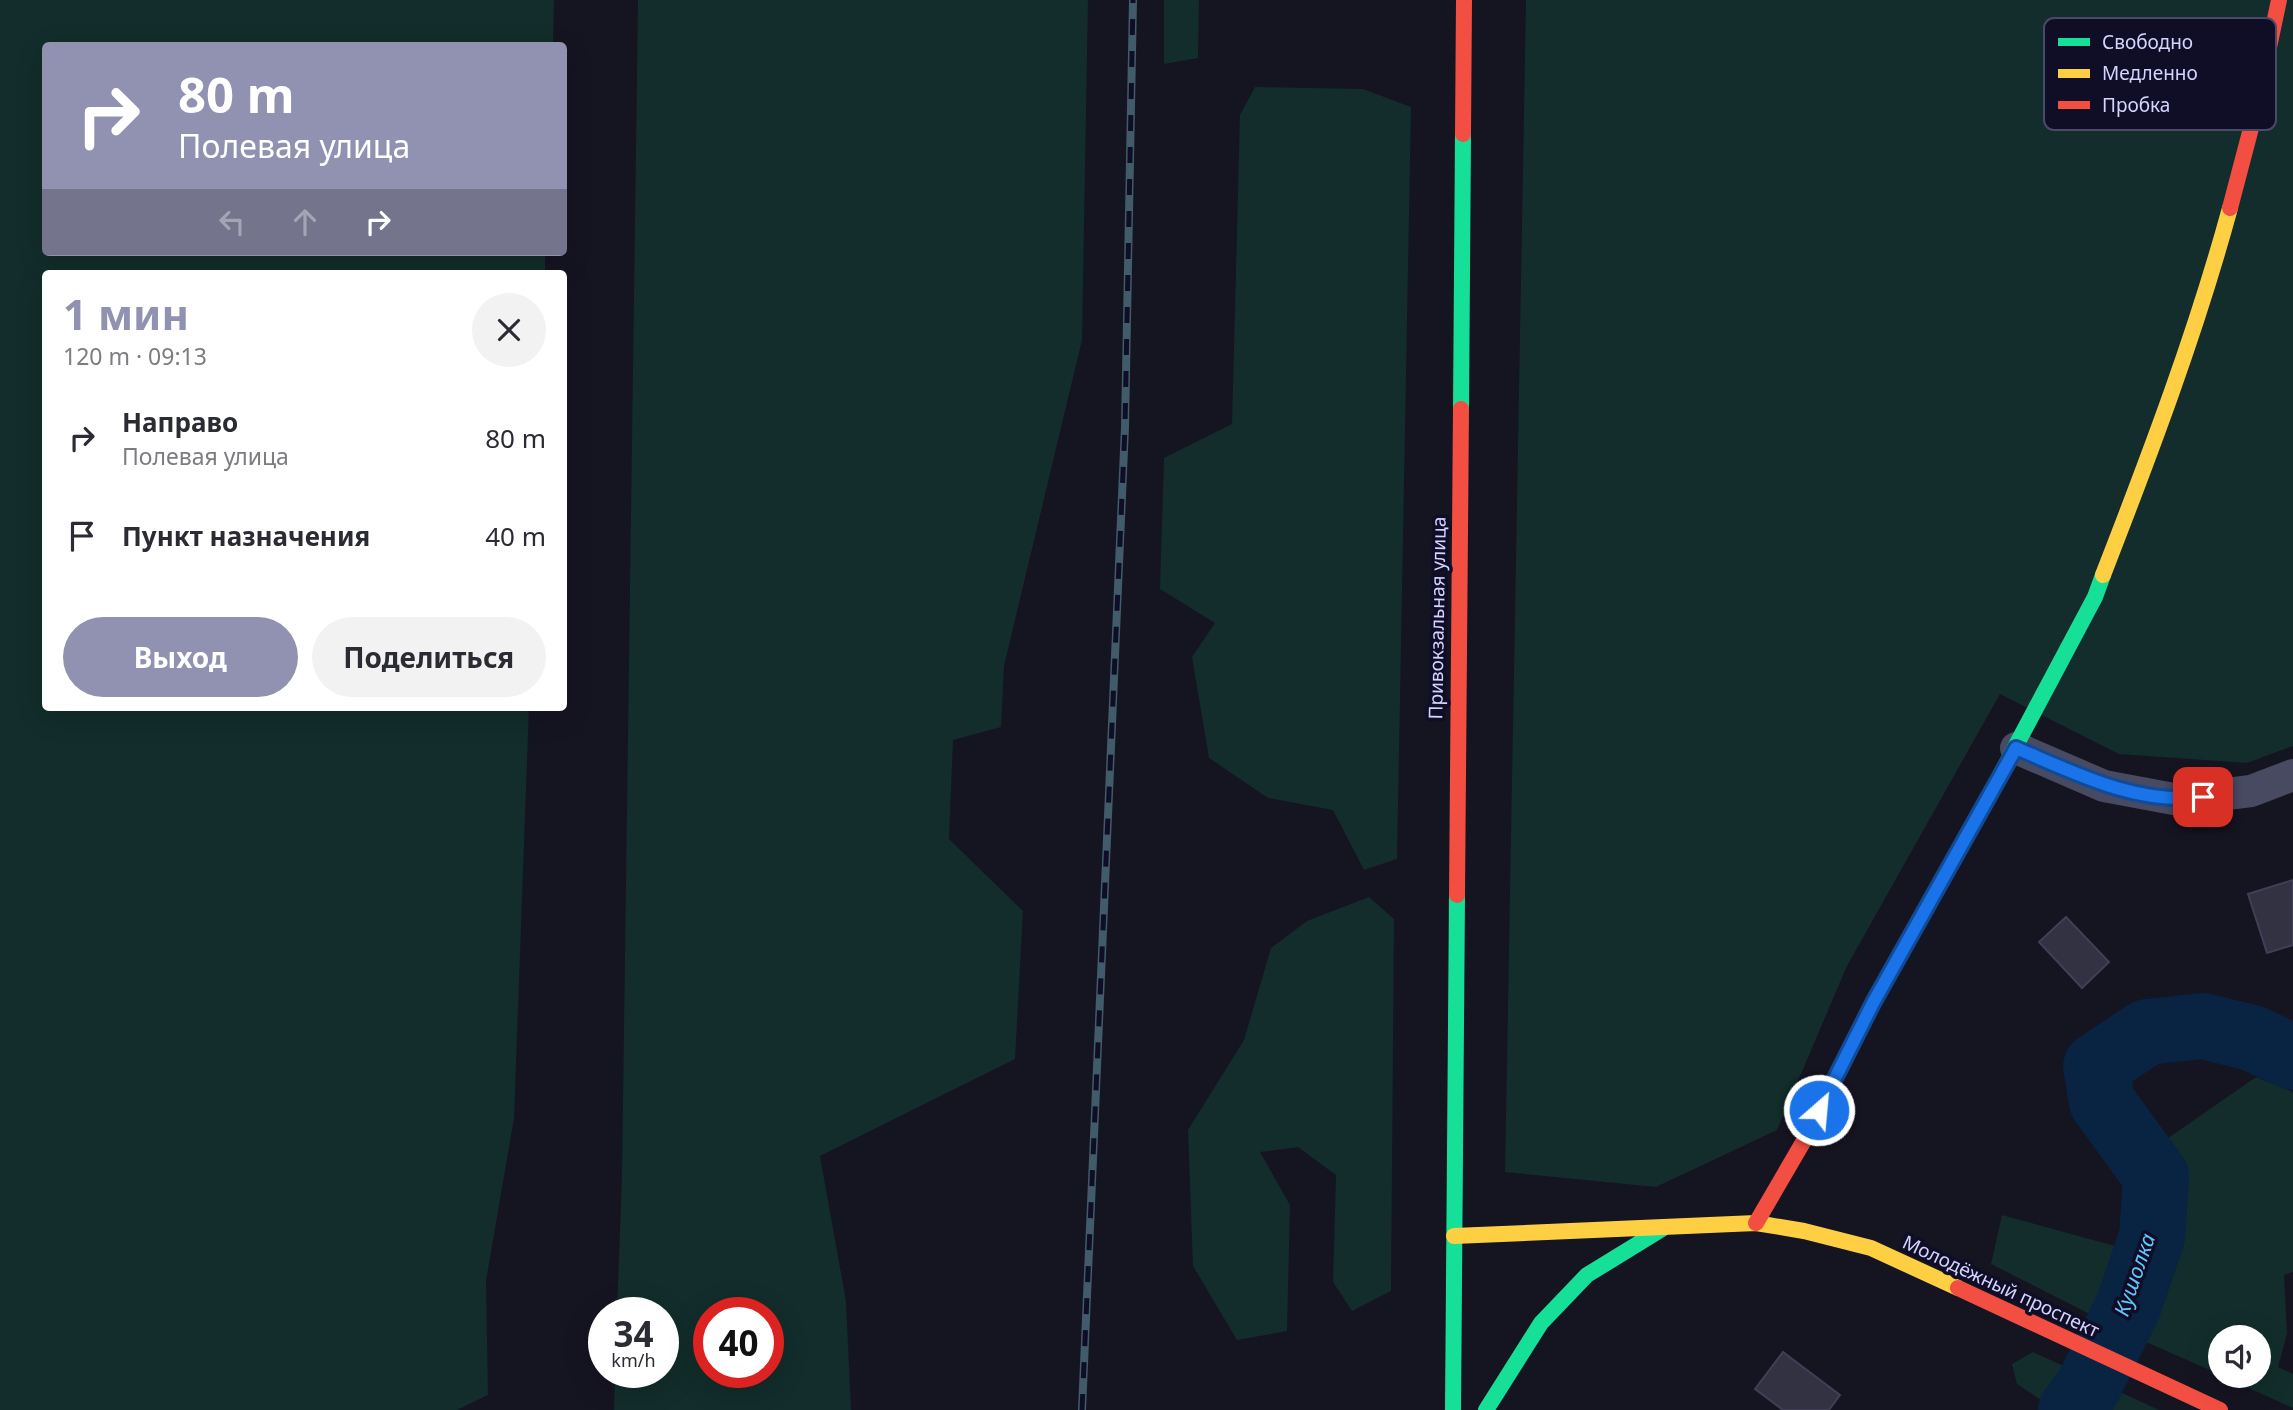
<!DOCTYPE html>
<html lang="ru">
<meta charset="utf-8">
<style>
body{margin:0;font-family:"Noto Sans",sans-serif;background:#f2f2f3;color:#2b2b33;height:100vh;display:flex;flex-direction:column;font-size:26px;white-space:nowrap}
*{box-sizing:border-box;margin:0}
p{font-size:23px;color:#7c7c81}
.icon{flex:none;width:38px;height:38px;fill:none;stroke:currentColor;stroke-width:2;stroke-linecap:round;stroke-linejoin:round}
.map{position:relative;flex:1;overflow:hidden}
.panel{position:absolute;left:42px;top:270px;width:525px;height:441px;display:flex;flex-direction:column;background:#fff;border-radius:7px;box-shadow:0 7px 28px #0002}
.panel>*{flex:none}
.top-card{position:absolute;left:42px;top:42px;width:525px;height:214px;border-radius:7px;box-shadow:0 7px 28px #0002;background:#9191b1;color:#fff;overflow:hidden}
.controls{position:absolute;left:2208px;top:1325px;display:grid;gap:14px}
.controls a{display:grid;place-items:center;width:63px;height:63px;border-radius:50%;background:#fff;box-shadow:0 7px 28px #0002;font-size:35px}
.speed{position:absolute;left:588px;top:1297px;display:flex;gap:14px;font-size:35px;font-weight:700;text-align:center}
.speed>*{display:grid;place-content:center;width:91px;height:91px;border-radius:50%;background:#fff;box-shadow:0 7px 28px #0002;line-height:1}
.speed small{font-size:18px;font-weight:400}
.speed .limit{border:10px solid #d22;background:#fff;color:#111}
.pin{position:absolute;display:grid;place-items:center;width:60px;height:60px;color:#fff;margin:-30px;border-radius:14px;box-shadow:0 4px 10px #0006}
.me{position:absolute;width:77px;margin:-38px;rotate:27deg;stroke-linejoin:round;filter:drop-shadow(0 0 5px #0008)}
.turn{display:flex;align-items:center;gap:24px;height:147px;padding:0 21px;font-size:32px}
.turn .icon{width:91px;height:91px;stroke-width:2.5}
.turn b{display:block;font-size:49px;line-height:60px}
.lanes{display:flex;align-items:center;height:66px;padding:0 21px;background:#0003;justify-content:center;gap:35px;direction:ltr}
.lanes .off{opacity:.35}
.round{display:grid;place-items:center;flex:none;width:74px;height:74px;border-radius:37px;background:#f2f2f3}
.summary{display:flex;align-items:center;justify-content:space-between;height:119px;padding:0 21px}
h1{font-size:42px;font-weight:700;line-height:52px;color:#9191b1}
.action{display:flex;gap:14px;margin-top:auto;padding:14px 21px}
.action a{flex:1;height:80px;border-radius:42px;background:#9191b1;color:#fff;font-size:28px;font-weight:700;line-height:80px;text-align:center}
.action a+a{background:#f2f2f3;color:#2b2b33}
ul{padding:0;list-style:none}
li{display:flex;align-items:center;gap:21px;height:98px;padding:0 21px}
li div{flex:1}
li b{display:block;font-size:26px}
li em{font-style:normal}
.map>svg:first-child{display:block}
</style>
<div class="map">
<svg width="2293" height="1410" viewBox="0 0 2293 1410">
<rect width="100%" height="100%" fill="#151421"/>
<g fill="#122d2b" fill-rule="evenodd">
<path d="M 0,0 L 554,0 L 553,45 L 46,46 L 46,252 L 545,252 L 545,273 L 46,273 L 46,707 L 529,707 L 514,1118 L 486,1281 L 488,1395 L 457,1410 L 0,1410 Z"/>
<path d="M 638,0 L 1088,0 L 1082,340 L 1004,666 L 1001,727 L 953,740 L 949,839 L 1023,911 L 1015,1059 L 820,1156 L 846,1301 L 851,1410 L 614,1410 L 615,1372 L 663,1372 L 663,1312 L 617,1312 L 622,1175 ZM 768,1312 L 768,1372 L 709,1372 L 709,1312 Z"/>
<path d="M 1164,0 L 1199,0 L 1198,58 L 1164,64 Z"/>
<path d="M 1526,0 L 2293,0 L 2293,746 L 2247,763 L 2119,754 L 2000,694 L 1847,966 L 1777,1130 L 1656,1187 L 1505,1172 Z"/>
<path d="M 1255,87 L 1363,89 L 1411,107 L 1397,859 L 1364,870 L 1333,810 L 1268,798 L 1209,758 L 1192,657 L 1215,623 L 1160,589 L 1164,458 L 1232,424 L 1240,115 Z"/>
<path d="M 1369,897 L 1394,919 L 1391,1291 L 1352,1311 L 1333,1282 L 1336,1175 L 1298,1147 L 1260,1152 L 1290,1205 L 1287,1331 L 1237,1340 L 1193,1266 L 1188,1130 L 1244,1040 L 1271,948 L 1307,921 Z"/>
<path d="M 2256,1077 L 2293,1092 L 2293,1272 L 2284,1275 L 2287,1334 L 2278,1367 L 2293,1374 L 2293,1408 L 2222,1376 L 2259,1376 L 2259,1337 L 2221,1337 L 2221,1375 L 2137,1338 L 1991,1264 L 2002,1215 L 2166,1260 L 2161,1143 Z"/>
<path d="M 2033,1352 L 2159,1410 L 2038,1410 L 2044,1402 L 2017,1384 L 2012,1364 Z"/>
</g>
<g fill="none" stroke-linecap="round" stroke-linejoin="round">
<path stroke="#092343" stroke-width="66" d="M 2071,1410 L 2088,1387 L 2128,1307 L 2152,1237 L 2156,1176 L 2102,1102 L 2096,1066 L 2147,1032 L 2203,1026 L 2252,1038 L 2293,1057"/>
</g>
<g fill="#333243" stroke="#403f55" stroke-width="2">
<path d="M 2293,880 L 2293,945 L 2267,953 L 2248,894 Z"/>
<path d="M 2066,917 L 2109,962 L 2082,988 L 2039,942 Z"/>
<path d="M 1783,1352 L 1840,1395 L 1829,1410 L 1783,1410 L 1755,1389 Z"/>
</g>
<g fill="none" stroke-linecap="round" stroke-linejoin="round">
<path stroke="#484a62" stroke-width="32" d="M 2016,748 L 2104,786 L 2179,800 L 2251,791 L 2293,775"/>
<g stroke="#16e098" stroke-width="16">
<path d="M 1461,409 L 1463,134"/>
<path d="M 1979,815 L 2095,597 L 2103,575"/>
<path d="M 1453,1410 L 1457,895"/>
<path d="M 1486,1410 L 1541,1323 L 1587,1275 L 1662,1229"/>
</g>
<g stroke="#ffcf43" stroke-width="16">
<path d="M 2103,575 C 2150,454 2196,333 2230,208"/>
<path d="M 1454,1236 L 1756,1223 L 1804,1231 L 1871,1248 L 1958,1288"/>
</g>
<g stroke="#f24e42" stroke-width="16">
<path d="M 1463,134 L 1464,0"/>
<path d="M 2230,208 L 2255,113 L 2279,0"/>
<path d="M 1457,895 L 1461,409"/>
<path d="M 1756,1223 L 1809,1132 L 1873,1003 L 1979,815"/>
<path d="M 1958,1288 L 2220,1410"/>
</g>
<defs>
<path id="rail" d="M 1082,1410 L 1125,427 L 1133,0"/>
</defs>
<use href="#rail" stroke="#415b6a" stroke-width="8"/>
<use href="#rail" stroke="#100e27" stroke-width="5" stroke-dasharray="16" stroke-linecap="butt"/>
</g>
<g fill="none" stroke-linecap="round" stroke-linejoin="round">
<defs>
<path id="route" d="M 1819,1110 L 1873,1003 L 2016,748 C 2075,773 2136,805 2203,797"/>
</defs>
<use href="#route" stroke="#114b97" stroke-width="18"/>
<use href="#route" stroke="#1a73e8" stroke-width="12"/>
</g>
<g text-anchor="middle" stroke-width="7" stroke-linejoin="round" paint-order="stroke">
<g font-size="19" fill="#d4d4ff" stroke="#100e27">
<text transform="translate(1437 618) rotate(-89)" y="7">Привокзальная улица</text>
<text transform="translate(2001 1286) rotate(25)" y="7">Молодёжный проспект</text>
</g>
<g font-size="21" font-style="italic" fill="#62c7ff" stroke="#100e27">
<text transform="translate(2135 1275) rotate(-71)" y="7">Кушолка</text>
</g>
</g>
<rect x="2044" y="18" width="232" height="112" rx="10" fill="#100e27" stroke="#4b4968" stroke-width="2"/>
<rect x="2058" y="38" width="32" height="8" fill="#16e098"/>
<rect x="2058" y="69" width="32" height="9" fill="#ffcf43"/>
<rect x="2058" y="101" width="32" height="8" fill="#f24e42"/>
<g font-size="19" fill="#d4d4ff">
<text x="2102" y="49">Свободно</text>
<text x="2102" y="80">Медленно</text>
<text x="2102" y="112">Пробка</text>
</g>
</svg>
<div class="controls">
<a><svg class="icon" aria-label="sound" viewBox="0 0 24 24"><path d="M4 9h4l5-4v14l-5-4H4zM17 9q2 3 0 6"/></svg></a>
</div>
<div class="speed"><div>34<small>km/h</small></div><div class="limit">40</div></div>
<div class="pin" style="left:2203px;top:797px;background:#d93025"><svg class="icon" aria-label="arrive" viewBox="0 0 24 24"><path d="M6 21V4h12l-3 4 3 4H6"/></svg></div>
<svg class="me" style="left:1819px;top:1110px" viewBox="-20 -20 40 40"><circle r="17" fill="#1a73e8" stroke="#fff" stroke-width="3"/><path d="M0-11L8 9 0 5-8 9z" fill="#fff"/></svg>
<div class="top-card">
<div class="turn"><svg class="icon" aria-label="right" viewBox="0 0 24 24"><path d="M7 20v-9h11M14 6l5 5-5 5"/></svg><div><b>80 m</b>Полевая улица</div></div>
<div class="lanes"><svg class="icon off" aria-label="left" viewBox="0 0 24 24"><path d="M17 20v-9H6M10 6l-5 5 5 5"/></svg><svg class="icon off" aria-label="ahead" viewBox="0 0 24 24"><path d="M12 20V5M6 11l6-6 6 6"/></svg><svg class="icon" aria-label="right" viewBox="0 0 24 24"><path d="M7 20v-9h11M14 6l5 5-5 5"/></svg></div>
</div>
<section class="panel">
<div class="summary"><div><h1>1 мин</h1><p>120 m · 09:13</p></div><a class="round"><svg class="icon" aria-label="close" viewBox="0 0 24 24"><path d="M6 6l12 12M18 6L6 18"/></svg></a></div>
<ul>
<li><svg class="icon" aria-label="right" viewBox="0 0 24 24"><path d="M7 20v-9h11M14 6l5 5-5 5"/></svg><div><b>Направо</b><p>Полевая улица</p></div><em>80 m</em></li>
<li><svg class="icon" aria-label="arrive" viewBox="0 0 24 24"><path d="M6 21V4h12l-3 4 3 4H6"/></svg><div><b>Пункт назначения</b></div><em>40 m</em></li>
</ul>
<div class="action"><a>Выход</a><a>Поделиться</a></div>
</section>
</div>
